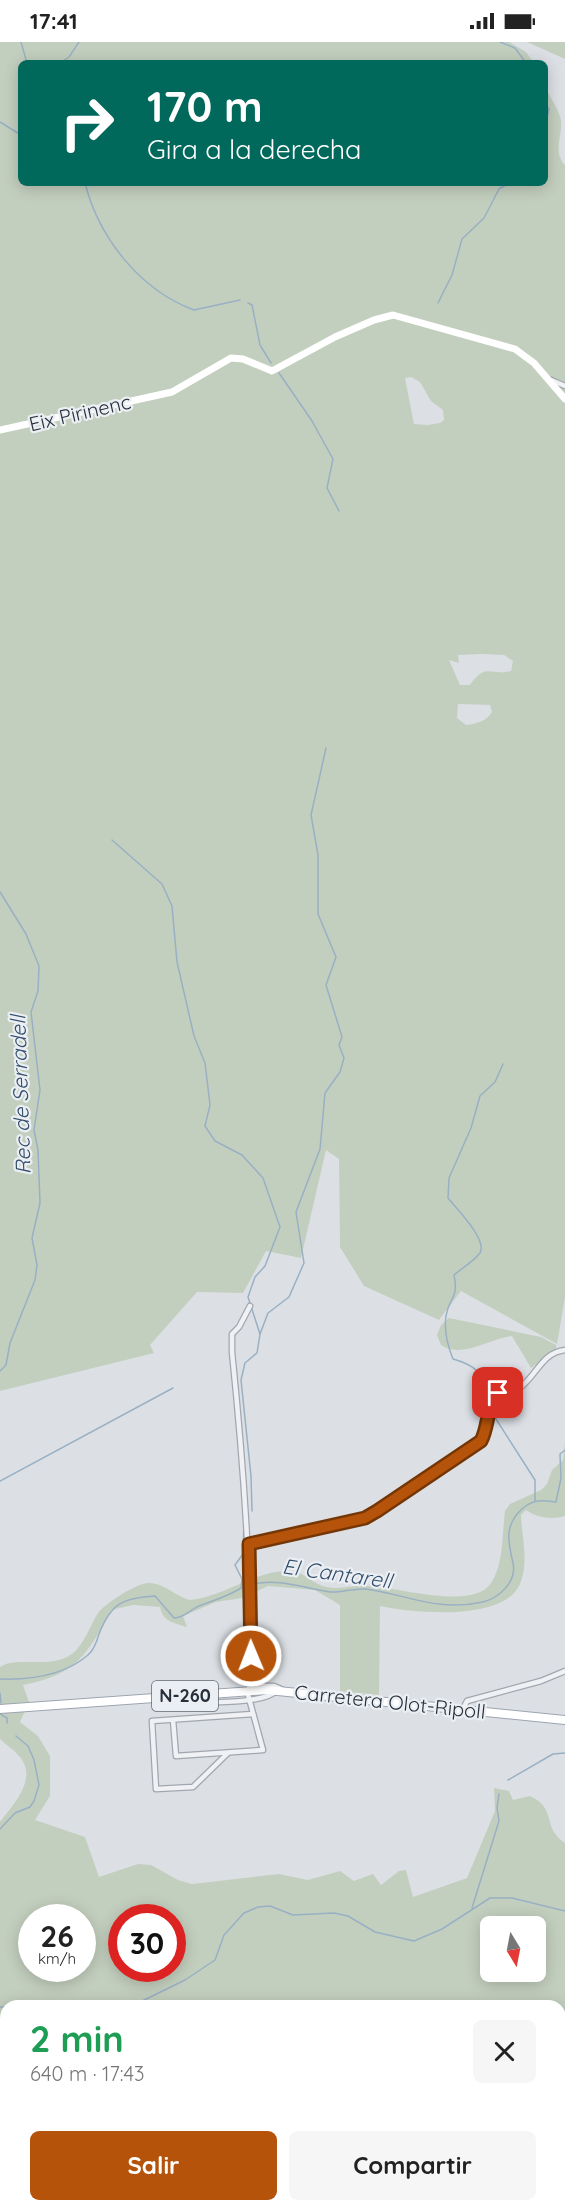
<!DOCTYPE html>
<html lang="es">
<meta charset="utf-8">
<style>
body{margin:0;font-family:Quicksand,sans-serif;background:#f6f6f6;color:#222;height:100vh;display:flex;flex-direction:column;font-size:22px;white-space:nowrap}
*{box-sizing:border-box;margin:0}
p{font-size:20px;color:#767676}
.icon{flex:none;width:33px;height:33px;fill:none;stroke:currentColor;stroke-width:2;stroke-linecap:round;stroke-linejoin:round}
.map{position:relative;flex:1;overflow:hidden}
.sheet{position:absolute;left:0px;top:1958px;width:566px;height:212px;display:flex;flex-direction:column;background:#fff;border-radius:18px 18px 0 0;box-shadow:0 3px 15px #0003}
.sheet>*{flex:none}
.hud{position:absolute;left:18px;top:18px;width:530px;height:126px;border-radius:9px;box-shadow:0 3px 15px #0003;background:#00695c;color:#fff;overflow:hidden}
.needle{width:39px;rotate:170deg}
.tools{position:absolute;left:480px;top:1874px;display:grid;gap:12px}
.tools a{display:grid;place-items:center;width:66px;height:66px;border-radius:9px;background:#fff;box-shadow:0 3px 15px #0003;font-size:30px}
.speed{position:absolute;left:18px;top:1862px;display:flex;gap:12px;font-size:30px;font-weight:700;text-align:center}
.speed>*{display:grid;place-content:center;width:78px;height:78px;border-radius:50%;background:#fff;box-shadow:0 3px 15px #0003;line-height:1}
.speed small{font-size:15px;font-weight:400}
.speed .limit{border:9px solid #d22;background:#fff;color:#111}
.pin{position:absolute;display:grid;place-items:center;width:51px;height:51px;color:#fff;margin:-26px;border-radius:12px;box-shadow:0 3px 9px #0006}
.me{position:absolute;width:66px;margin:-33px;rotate:359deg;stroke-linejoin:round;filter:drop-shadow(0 0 4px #0008)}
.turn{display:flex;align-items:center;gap:21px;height:126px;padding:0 30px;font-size:27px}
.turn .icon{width:78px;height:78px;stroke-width:2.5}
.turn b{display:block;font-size:42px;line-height:51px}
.round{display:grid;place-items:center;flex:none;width:63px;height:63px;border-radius:9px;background:#f6f6f6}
.head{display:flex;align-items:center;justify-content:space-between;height:102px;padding:0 30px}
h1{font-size:36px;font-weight:800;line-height:45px;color:#1e9e55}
.cta{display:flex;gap:12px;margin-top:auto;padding:12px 30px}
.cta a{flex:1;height:69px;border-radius:9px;background:#b45309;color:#fff;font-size:24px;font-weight:800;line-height:69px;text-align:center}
.cta a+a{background:#f6f6f6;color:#222}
.status{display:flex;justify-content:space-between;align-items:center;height:42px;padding:0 30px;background:#fff;direction:ltr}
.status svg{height:16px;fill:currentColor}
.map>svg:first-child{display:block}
</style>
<div class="status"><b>17:41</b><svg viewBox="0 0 49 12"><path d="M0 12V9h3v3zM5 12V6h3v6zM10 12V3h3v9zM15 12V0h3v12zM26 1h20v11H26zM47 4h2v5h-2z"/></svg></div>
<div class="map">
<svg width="565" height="2168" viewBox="0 0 565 2168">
<rect width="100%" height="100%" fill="#dce0e5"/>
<g fill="#c3cfbe" fill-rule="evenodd">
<path d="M 0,0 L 509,0 L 526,10 L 534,21 L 21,21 L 21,141 L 544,141 L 545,44 C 549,54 556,63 560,74 C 565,91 551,108 565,123 L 565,1255 L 557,1302 L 461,1249 L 439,1278 L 364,1244 L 340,1205 L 339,1117 L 326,1108 L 301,1216 L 266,1209 L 243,1251 L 197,1250 L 150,1303 L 154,1311 L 0,1349 ZM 411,335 L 420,340 L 431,359 L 443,368 L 444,378 L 440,381 L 428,383 L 414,382 L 405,336 ZM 481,612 L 504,613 L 513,619 L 511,629 C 490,634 486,620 470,643 L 460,643 L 449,618 L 459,621 L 458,613 ZM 458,662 L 490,663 L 492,670 C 487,679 476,682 466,683 L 457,676 Z"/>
<path d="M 527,0 L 565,0 L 565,17 Z"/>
<path d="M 449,1276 L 541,1295 L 556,1303 L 556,1308 L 531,1326 L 512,1294 C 489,1297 462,1317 441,1303 L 437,1293 L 441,1283 Z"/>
<path d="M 565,1401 L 565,1474 C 552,1478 537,1476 526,1468 L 521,1473 C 522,1495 529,1521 520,1542 C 504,1580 411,1571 380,1564 L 379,1653 L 340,1649 L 340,1563 L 315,1548 L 268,1544 L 242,1556 L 216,1560 L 183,1574 L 187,1585 C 174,1581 163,1580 160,1565 L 133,1563 L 111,1568 C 88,1613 75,1633 23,1643 L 29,1660 L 20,1680 L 38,1694 L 50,1714 L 50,1754 L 35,1778 L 85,1795 L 99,1835 L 138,1822 L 151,1823 L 178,1838 L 192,1842 L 279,1832 L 308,1838 L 340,1829 L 354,1839 L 373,1832 L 381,1843 L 399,1829 L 406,1828 L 413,1855 L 467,1836 L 495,1769 L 494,1746 L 509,1749 L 513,1758 L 530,1754 C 558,1767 541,1785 565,1801 L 565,2168 L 0,2168 L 0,1780 C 13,1763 40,1735 18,1713 C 13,1707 6,1703 0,1697 L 0,1625 C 15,1614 44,1626 67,1615 C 83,1607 89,1585 98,1571 C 104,1562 138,1540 149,1541 C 166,1542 175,1554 190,1558 C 226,1554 258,1527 290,1529 C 306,1530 313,1543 327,1545 C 341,1548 354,1543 368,1544 C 398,1545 473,1569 491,1541 C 504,1522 502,1491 505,1469 L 510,1462 L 541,1448 L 547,1442 L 552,1428 L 563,1418 ZM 32,1875 L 82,1875 L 82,1926 L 32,1926 ZM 122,1875 L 172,1875 L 172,1926 L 122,1926 ZM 490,1884 L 536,1884 L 536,1929 L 490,1929 ZM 6,1964 L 560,1964 L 560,2163 L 6,2163 Z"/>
</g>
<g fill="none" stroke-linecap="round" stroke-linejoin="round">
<g stroke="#99b0c4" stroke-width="1.5">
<path d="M 21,0 L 27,21"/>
<path d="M 500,0 L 515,6 L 526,21"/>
<path d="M 60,21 L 69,15 L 79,0"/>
<path d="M 544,61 L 549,67 L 544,89"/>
<path d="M 0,80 L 21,93"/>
<path d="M 85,141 C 99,196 140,248 194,268 L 240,258"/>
<path d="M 248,261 L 252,263 L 260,303 L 271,321"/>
<path d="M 438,261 L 452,233 L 462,197 L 484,176 L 499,147 L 509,141"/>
<path d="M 279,331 L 312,379 L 333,417 L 327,446 L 339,469"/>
<path d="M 112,798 L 162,842 L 172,864 L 177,920 L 194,994 L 205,1021 L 210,1063 L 205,1084 L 215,1099 L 242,1113 L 263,1136 L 280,1185 L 265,1224 L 255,1235 L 248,1255 L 260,1292 L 257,1311 L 245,1321 L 241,1338 L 251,1434 L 252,1469"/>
<path d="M 0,850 L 26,892 L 39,924 L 38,949 L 31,970 L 40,1048 L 34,1088 L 38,1108 L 40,1161 L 32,1196 L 37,1223 L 35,1238 L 10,1301 L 6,1323 L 0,1329"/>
<path d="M 260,1292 L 268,1271 L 289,1255 L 304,1221 L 296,1170 L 320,1107 L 325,1051 L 340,1030 L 344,1016 L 339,1003 L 342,995 L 326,943 L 336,915 L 318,872 L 318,813 L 311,773 L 326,706"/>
<path d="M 490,1354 C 485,1332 475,1323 453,1317 C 448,1305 444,1288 446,1274 C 449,1255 459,1257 454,1233 C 462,1226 474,1219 480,1211 C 488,1198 456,1166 448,1156 L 449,1136 L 471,1086 L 480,1054 L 495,1040 L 503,1022"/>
<path d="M 493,1367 L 496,1377 L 535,1438 L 535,1459"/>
<path d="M 0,1439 L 173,1346"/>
<path d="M 253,1542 C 280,1536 303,1546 330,1550 C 341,1551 353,1546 366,1547 C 409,1553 436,1570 483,1560 C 499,1556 517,1540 513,1521 C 508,1500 504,1483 522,1467 C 533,1457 542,1458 556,1460 L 561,1436 L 560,1412 L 565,1408"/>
<path d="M 241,1545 L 242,1537 L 235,1523 L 243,1512 L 244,1478"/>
<path d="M 0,1637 C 30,1638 65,1633 88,1613 C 94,1608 97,1599 99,1592 C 111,1561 123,1556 155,1554 L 174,1576 C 186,1575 189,1568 199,1564 C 215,1558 229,1554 243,1545"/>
<path d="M 0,1651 L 1,1661"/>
<path d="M 0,1672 L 7,1676 L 7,1681"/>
<path d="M 508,1738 L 553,1712 L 565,1711"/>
<path d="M 0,1787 L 15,1771 L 30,1765 L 34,1759 L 39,1743 L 34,1718 L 28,1704 L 16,1694"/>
<path d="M 472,1866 L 499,1779 L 497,1766 L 499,1752"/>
<path d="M 132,1964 L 185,1938 L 215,1918 L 224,1893 L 244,1871 L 258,1865 L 270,1864 L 293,1873 L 334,1871 L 348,1874 L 375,1890 L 414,1899 L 442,1887 L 490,1856 L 512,1856 L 565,1869"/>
<path d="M 0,1965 L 6,1965"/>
</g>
<defs>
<g id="street">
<path d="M 551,338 L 565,344"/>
<path d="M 249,1502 L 365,1476 L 377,1469 L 481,1399 C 488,1386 486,1370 493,1357 C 498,1346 514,1351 522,1344 C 538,1331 542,1311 565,1308"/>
<path d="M 249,1644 L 274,1644 L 281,1647"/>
<path d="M 249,1649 L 251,1631 C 251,1523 243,1417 232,1310 L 232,1292 L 239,1285 L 250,1264"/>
<path d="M 186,1654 L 187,1661 C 206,1660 265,1662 276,1649"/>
<path d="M 463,1667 L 467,1659 L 541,1639 L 565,1629"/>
<path d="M 173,1678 L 176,1714 L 263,1708 L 247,1649"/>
<path d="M 228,1711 L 193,1745 L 156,1747 L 152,1679 L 253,1672"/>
</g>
<path id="primary" d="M 0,1667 L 268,1648 L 565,1678"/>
</defs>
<use href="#street" stroke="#a2a7af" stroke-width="7"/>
<use href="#primary" stroke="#9ca5b0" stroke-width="10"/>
<use href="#street" stroke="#eff1f4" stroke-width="4.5"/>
<path stroke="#fff" stroke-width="7" d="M 0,388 L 172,350 L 231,316 L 243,317 L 272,329 L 335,295 L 374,278 L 393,273 L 515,307 L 534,321 L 565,357"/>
<use href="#primary" stroke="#fff" stroke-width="8"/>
</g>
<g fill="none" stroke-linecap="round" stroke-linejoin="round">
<defs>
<path id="route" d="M 251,1614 L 249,1502 L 365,1476 L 377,1469 L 481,1399 C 489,1384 486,1365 498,1351"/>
</defs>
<use href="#route" stroke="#753606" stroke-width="15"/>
<use href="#route" stroke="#b45309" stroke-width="10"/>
</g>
<g text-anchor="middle" stroke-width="4.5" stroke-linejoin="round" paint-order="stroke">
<rect fill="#ebeff3" stroke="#626972" stroke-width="1.5" x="152" y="1639" width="66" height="30" rx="4.5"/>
<g font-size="18" font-weight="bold" fill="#272f3b">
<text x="185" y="1660">N-260</text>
</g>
<g font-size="20" fill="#272f3b" stroke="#ebeff3">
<text transform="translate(80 371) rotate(-13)" y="7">Eix Pirinenc</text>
<text transform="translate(390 1660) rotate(6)" y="7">Carretera Olot-Ripoll</text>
</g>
<g font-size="21" font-style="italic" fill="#334f6c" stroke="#ebeff3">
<text transform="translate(21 1053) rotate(-92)" y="7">Rec de Serradell</text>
<text transform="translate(337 1532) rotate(8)" y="7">El Cantarell</text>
</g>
</g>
</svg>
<div class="tools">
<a><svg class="needle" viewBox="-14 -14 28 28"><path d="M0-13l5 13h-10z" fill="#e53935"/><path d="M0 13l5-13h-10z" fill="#767676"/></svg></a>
</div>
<div class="speed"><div>26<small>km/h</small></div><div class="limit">30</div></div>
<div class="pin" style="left:498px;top:1351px;background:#d93025"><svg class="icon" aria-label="arrive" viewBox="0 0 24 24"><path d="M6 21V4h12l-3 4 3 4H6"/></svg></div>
<svg class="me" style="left:251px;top:1614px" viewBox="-20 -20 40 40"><circle r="17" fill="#b45309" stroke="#fff" stroke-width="3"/><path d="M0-11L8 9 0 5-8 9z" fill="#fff"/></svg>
<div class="hud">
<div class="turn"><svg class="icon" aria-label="right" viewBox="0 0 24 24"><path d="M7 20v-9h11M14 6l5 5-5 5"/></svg><div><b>170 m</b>Gira a la derecha</div></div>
</div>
<section class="sheet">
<div class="head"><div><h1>2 min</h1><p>640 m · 17:43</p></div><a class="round"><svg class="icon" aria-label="close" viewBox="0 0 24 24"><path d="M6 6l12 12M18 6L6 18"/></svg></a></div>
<div class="cta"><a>Salir</a><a>Compartir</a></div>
</section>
</div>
